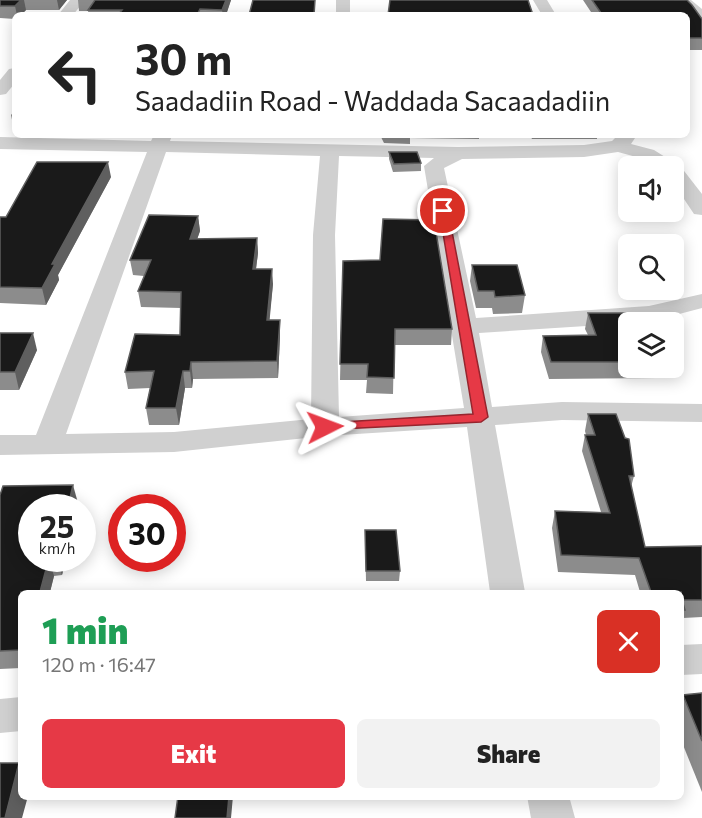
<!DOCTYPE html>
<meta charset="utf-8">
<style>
body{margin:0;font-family:Commissioner,sans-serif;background:#f2f2f2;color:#222;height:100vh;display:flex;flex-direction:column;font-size:22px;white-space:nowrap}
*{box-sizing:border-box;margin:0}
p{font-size:20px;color:#767676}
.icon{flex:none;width:33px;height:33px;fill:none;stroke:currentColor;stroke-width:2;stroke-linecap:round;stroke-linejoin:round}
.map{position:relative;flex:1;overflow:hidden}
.details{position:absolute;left:18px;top:590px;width:666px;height:210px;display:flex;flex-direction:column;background:#fff;border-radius:9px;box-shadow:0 3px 15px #0003}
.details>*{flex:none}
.guide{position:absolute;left:12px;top:12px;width:678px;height:126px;border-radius:9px;box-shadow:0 3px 15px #0003;background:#fff;color:#222;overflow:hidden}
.buttons{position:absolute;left:618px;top:156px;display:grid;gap:12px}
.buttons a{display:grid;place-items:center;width:66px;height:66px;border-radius:9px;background:#fff;box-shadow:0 3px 15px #0003;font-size:30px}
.speed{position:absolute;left:18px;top:494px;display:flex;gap:12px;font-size:30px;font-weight:700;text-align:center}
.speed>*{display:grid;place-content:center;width:78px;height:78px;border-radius:50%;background:#fff;box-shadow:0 3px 15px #0003;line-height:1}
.speed small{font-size:15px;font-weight:400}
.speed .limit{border:9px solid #d22;background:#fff;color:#111}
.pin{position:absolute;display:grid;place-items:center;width:51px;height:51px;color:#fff;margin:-26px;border:3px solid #fff;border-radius:50%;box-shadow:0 2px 6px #0007}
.me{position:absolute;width:66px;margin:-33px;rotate:87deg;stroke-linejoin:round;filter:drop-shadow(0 0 4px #0008)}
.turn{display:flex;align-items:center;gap:21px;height:126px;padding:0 24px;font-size:27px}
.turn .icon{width:78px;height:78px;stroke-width:2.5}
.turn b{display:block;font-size:42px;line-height:51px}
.round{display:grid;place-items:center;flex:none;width:63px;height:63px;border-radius:9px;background:#f2f2f2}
.head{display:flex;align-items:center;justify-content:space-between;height:102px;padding:0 24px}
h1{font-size:36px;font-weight:800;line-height:45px;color:#1e9e55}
.button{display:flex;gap:12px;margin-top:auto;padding:12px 24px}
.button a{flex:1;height:69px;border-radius:9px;background:#e63946;color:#fff;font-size:24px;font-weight:800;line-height:69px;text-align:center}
.button a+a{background:#f2f2f2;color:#222}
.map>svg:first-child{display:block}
</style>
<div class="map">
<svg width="702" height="818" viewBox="0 0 702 818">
<rect width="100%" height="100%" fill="#fff"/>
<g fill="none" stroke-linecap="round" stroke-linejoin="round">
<g fill="#d0d0d0" fill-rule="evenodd">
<path d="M 70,0 L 85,0 L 73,15 L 58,15 Z"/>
<rect x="336" y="0" width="14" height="15"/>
<path d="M 533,0 L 547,0 L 556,15 L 542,15 Z"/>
<path d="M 676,0 L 691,0 L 702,9 L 702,21 L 697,20 Z"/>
<path d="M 15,68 L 15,83 L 6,94 L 0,95 L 0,80 L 9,69 Z"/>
<path d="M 154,135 L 172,135 L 170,141 L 458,147 L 584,145 L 612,141 L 618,135 L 637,135 L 631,144 L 654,150 L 681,167 L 702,194 L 702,215 L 694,214 L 674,184 L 674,166 L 654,166 L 640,158 L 618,152 L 584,157 L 462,159 L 444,168 L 476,318 L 649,306 L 702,294 L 702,308 L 649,322 L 479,333 L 492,407 L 562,402 L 702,404 L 702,422 L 562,420 L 495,425 L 525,592 L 490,592 L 467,427 L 325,436 L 174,452 L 0,455 L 0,435 L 36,435 L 147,152 L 0,149 L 0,137 L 151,141 ZM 166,152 L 320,156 L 313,235 L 311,419 L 174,432 L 66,434 ZM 339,156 L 434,158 L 424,166 L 464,408 L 339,417 L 335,235 Z"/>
<path d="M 702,644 L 702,674 L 681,675 L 681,645 Z"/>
<path d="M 21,697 L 21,731 L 0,733 L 0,699 Z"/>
<path d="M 527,796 L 569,796 L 575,818 L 531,818 Z"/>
</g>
</g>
<g fill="#8c8c8c">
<path d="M 0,0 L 67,0 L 59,10 L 26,10 L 21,15 L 15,15 L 15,19 L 0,18 Z"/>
<path d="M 78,0 L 231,0 L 226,15 L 89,15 L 88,11 L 79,11 Z"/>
<path d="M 583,0 L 687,0 L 702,19 L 702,50 L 687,50 L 687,15 L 593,15 Z"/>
<path d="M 15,110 L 15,129 L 14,129 L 11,115 Z"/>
<path d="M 305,135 L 479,135 L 479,139 L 410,138 L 410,144 L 384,143 L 381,137 Z"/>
<path d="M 530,135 L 597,135 L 597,139 L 532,139 Z"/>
<path d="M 389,152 L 421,163 L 421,171 L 393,172 L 389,159 Z"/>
<path d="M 111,177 L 58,275 L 59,280 L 46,305 L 0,303 L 0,217 L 6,217 Z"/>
<path d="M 198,216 L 200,231 L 197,239 L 257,238 L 258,253 L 256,269 L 273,284 L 269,320 L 280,337 L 278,378 L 193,379 L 192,388 L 185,388 L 179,425 L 149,425 L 146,408 L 150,388 L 128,389 L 125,372 L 180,335 L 181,308 L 141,307 L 138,291 L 144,276 L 133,275 L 130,260 Z"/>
<path d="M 343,261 L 452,329 L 451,345 L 394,345 L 393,394 L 366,393 L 367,380 L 340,380 Z"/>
<path d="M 472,265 L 525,295 L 522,313 L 493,314 L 492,308 L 476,308 L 470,281 Z"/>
<path d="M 588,313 L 628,322 L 628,368 L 659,368 L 656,378 L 549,379 L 541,352 L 543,336 L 588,335 L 585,329 Z"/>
<path d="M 0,333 L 37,350 L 19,390 L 0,390 Z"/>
<path d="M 588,414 L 634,476 L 631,487 L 645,547 L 702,546 L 702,617 L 683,618 L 681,624 L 681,592 L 640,592 L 635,575 L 558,572 L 552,528 L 555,511 L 601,512 L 582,451 L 585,435 L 586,435 L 585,431 Z"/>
<path d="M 0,495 L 78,503 L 77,507 L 32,507 L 32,558 L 66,558 L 62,575 L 54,576 L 50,592 L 21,592 L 21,668 L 0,669 Z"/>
<path d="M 365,530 L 400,571 L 399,581 L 366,581 Z"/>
<path d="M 702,693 L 702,792 L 681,740 L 681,699 L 683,695 Z"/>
</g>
<g fill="#5f5f5f">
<path d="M 21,0 L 24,0 L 26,10 L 21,15 L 17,15 L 15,6 Z"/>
<path d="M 57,0 L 67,0 L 59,10 Z"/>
<path d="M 226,0 L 231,0 L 226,15 L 223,15 L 222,10 Z"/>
<path d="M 108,162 L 111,177 L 58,275 L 59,280 L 46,305 L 42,288 L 52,264 Z"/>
<path d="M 198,216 L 200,231 L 192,254 L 190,239 Z"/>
<path d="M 257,238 L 258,253 L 254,284 L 253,269 Z"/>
<path d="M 272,269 L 273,284 L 268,337 L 267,320 Z"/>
<path d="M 280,320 L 280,337 L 278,378 L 277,361 Z"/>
<path d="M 33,333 L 37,350 L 19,390 L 15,372 Z"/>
<path d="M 191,362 L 193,379 L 192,388 L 190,371 Z"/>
<path d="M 183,371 L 185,388 L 179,425 L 176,408 Z"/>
<path d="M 73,485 L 78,503 L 77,507 L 68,507 Z"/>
<path d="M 49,558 L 54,576 L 50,592 L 40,592 Z"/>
<path d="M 57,558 L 66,558 L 62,575 Z"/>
<path d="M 19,763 L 21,767 L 21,796 L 28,796 L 22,818 L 5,818 Z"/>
<path d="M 229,796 L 233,796 L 231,818 L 227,818 Z"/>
</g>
<g fill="#1a1a1a" stroke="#5f5f5f" stroke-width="1.5">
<path d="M 0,0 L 21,0 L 15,6 L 0,6 Z"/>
<path d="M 95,0 L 226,0 L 222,10 L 200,9 L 197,15 L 118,15 L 122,10 L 88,10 Z"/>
<path d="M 253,0 L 315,0 L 314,15 L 249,15 Z"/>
<path d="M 390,0 L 528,0 L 533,15 L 388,15 Z"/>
<path d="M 592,0 L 687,0 L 692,5 L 702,19 L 702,38 L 687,38 L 687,15 L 665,15 L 664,13 L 601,13 Z"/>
<path d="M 389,152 L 417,152 L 421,163 L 394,164 Z"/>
<path d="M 37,162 L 108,162 L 52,264 L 55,264 L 42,288 L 0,287 L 0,217 L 6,217 Z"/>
<path d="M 149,215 L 198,216 L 190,239 L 257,238 L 253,269 L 272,269 L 267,320 L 280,320 L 277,361 L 191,362 L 190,371 L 183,371 L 176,408 L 146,408 L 154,371 L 125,372 L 135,334 L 180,335 L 181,292 L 138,291 L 151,260 L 130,260 Z"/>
<path d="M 383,219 L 434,220 L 452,329 L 395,329 L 394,378 L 367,377 L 368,364 L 340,364 L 343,261 L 380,260 Z"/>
<path d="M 472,265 L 517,265 L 525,295 L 495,297 L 494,291 L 478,291 Z"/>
<path d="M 588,313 L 639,313 L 643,322 L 628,322 L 628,362 L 551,362 L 543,336 L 596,335 Z"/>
<path d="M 0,333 L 33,333 L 15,372 L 0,372 Z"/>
<path d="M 588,414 L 616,414 L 625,438 L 629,439 L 634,476 L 629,476 L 645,547 L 702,546 L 702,600 L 682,600 L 685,610 L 681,610 L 681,592 L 651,592 L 639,558 L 561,555 L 555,511 L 610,513 L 585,435 L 595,435 Z"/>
<path d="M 73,485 L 68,507 L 32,507 L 32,558 L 49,558 L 40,592 L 21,592 L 21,650 L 0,651 L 0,495 L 3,486 Z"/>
<path d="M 365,530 L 396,530 L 400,571 L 366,571 Z"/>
<path d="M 702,693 L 702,741 L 683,695 Z"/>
<path d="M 0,763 L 19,763 L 5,818 L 0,818 Z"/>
<path d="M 178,796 L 229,796 L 227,818 L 175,818 Z"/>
</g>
<path fill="#e63946" stroke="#96252e" stroke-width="1.5" d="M 439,209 L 448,211 L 488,417 L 481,422 L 320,430 L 318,427 L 325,423 L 473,414 Z"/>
</svg>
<div class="buttons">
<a><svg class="icon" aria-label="sound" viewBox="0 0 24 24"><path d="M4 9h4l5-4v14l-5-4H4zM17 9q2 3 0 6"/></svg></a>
<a><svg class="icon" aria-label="search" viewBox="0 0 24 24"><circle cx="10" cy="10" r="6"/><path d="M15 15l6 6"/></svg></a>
<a><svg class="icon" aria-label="layers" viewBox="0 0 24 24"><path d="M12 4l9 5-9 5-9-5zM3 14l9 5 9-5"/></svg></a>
</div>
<div class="speed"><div>25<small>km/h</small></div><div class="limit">30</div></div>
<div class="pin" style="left:443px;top:211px;background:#d93025"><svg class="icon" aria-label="arrive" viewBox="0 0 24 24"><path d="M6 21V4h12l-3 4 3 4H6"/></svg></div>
<svg class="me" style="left:325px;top:427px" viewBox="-20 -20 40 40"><path d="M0-17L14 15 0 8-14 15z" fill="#e63946" stroke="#fff" stroke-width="4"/></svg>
<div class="guide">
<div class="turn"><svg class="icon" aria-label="left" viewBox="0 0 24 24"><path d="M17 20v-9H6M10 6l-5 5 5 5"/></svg><div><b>30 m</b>Saadadiin Road - Waddada Sacaadadiin</div></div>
</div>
<section class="details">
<div class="head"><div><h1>1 min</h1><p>120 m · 16:47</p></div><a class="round" style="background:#d93025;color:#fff"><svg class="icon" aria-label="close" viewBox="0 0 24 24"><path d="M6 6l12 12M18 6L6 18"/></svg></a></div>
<div class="button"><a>Exit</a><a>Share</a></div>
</section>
</div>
